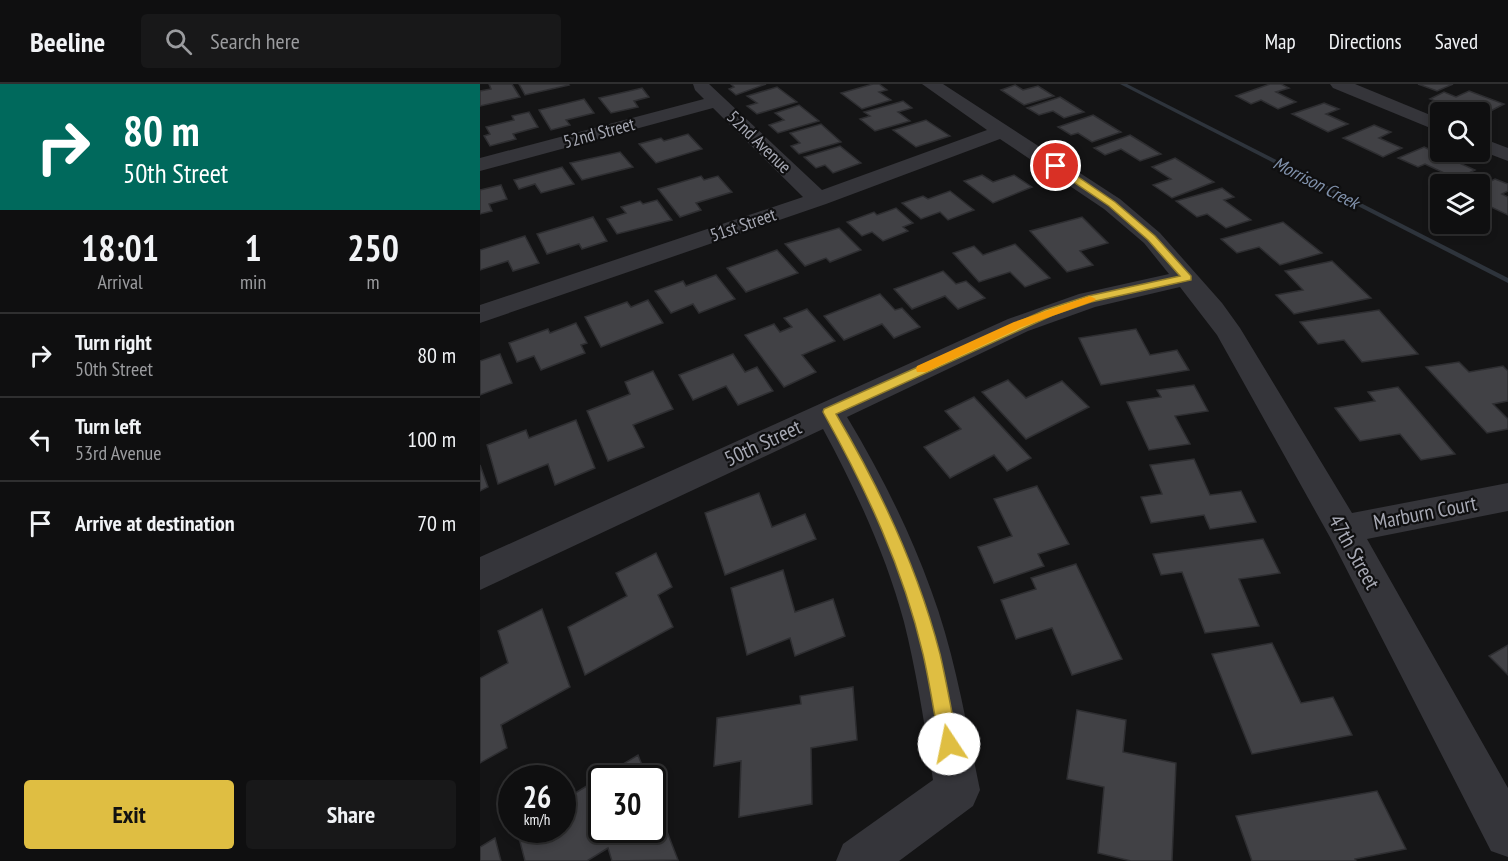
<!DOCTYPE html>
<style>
body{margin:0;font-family:"PT Sans Narrow",sans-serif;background:#181819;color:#f1f3f6;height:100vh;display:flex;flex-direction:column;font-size:22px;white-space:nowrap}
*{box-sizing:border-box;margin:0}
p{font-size:20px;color:#9b9c9f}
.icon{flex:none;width:33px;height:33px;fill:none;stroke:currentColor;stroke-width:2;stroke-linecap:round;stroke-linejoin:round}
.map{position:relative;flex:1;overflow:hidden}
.panel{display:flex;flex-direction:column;background:#0f0f10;width:480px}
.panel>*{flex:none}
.top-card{background:#00695c;color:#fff;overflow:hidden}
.fabs{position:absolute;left:950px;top:18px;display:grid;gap:12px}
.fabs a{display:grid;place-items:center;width:60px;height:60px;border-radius:6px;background:#0f0f10;box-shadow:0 3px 9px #0003,0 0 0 2px #2f2f30;font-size:30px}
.speed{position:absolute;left:18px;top:681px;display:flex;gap:12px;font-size:30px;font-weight:700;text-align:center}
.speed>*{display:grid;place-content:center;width:78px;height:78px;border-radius:50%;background:#0f0f10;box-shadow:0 3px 9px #0003,0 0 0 2px #2f2f30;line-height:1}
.speed small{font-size:15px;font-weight:400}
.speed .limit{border:3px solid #111;border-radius:9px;background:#fff;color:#111}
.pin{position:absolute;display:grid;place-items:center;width:51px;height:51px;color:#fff;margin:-26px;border:3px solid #fff;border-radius:50%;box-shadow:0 2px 6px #0007}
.me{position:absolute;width:66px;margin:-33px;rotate:349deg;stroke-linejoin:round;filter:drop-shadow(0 0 4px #0008)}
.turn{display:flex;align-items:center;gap:21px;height:126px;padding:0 24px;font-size:27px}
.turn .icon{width:78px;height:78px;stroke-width:2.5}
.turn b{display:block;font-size:42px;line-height:51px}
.eta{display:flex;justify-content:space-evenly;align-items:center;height:102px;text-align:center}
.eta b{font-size:36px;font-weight:700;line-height:42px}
.cta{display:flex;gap:12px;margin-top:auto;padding:12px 24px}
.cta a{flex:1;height:69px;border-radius:6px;background:#dfbe42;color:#111;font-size:24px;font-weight:700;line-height:69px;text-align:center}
.cta a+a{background:#181819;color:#f1f3f6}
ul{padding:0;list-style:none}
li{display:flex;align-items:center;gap:18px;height:84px;padding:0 24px;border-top:2px solid #2f2f30}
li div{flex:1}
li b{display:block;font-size:22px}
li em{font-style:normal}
header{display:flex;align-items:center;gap:36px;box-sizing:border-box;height:84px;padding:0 30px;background:#0f0f10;border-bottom:2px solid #2f2f30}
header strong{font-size:28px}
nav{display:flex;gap:33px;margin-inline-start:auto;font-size:21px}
.search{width:420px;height:54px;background:#181819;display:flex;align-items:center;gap:15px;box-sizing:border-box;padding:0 21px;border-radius:6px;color:#9b9c9f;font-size:22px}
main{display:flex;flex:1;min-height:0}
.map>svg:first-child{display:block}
</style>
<header>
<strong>Beeline</strong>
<div class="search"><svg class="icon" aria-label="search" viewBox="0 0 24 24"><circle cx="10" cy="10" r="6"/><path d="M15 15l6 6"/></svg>Search here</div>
<nav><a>Map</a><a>Directions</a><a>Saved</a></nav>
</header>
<main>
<section class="panel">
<div class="top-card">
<div class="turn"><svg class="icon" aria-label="right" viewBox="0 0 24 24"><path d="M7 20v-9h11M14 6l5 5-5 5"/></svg><div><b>80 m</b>50th Street</div></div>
</div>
<div class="eta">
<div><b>18:01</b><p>Arrival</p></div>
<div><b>1</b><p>min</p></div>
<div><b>250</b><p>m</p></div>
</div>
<ul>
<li><svg class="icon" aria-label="right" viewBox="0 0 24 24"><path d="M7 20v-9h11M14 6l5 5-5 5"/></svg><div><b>Turn right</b><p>50th Street</p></div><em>80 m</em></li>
<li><svg class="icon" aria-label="left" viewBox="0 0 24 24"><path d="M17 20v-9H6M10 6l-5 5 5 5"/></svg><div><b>Turn left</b><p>53rd Avenue</p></div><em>100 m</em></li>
<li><svg class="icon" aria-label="arrive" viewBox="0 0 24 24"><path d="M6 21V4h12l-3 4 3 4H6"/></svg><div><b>Arrive at destination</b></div><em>70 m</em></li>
</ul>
<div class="cta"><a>Exit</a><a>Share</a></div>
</section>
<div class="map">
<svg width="1028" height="777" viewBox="0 0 1028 777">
<rect width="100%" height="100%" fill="#141415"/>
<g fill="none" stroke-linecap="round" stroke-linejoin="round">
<path fill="#2e343c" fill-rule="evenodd" d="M 640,0 L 647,0 L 1028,194 L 1028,199 Z"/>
</g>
<g fill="#414145" stroke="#2e2e31" stroke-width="1.5">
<path d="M 9,0 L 32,0 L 40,13 L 0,22 L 0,7 L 11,5 Z"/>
<path d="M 39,0 L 88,0 L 89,1 L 45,11 Z"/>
<path d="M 251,0 L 286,0 L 256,11 L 249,5 L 254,3 Z"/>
<path d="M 393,0 L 399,0 L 407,6 L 399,8 L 411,16 L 382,25 L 361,9 Z"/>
<path d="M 790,0 L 801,0 L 809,4 L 796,8 L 816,18 L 798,25 L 781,16 L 771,20 L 756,12 Z"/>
<path d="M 938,0 L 973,0 L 957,7 Z"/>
<path d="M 535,1 L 543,6 L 558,2 L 574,12 L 544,21 L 521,6 Z"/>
<path d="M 297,3 L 317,18 L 277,30 L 267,22 L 277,19 L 267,12 Z"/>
<path d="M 162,4 L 169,13 L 154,17 L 158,23 L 131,29 L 119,14 Z"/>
<path d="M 989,7 L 1024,20 L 999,33 L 999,28 L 985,28 L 950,15 L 964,8 L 976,13 Z"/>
<path d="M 580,13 L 604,28 L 584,34 L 573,27 L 559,31 L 547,24 Z"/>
<path d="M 104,15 L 114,29 L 86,36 L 90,41 L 71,46 L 59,26 Z"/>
<path d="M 423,17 L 432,24 L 418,28 L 430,37 L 395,47 L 380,35 L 390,32 L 384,28 Z"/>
<path d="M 844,19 L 859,25 L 846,30 L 868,40 L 848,48 L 812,30 Z"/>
<path d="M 319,21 L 339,37 L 298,49 L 289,41 L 304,36 L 295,29 Z"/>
<path d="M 49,28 L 58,43 L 33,50 L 36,55 L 10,62 L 4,52 L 10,50 L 6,43 L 34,36 L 32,32 Z"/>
<path d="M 613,31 L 641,48 L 612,58 L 598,49 L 591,51 L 578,43 Z"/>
<path d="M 446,36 L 470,52 L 436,63 L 413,46 Z"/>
<path d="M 341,40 L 361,58 L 319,70 L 311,62 L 320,59 L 310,49 Z"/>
<path d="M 894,41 L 911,48 L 899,54 L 922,64 L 903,73 L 863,54 Z"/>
<path d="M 208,50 L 222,65 L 176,79 L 159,60 L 181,54 L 184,57 Z"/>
<path d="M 650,51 L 681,70 L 660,77 L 641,65 L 625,71 L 614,64 Z"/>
<path d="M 360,62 L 381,79 L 353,89 L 345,81 L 336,84 L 324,73 Z"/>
<path d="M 944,63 L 995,86 L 977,95 L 945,80 L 938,83 L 918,74 Z"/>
<path d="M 140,68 L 153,83 L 102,96 L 90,79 Z"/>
<path d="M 695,74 L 734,98 L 692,114 L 673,101 L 691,95 L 672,83 Z"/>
<path d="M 82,83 L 94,100 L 61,109 L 55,100 L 39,105 L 34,96 Z"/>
<path d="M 502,91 L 513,98 L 534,91 L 552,103 L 513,119 L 484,97 Z"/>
<path d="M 221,92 L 224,96 L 238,92 L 252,108 L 216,119 L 221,126 L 200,133 L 178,105 Z"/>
<path d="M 1015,95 L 1028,100 L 1028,107 L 1022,110 L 1028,113 L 1028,131 L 1007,121 L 999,125 L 999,103 Z"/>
<path d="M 21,101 L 27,115 L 9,120 L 12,127 L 0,130 L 0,106 Z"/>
<path d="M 742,104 L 754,113 L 744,116 L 771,136 L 746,144 L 727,130 L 717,133 L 696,117 Z"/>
<path d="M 470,107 L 494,126 L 468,136 L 460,128 L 441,135 L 422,119 L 443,112 L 448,115 Z"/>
<path d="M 177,116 L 192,136 L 137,150 L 127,135 L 146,129 L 141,123 L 160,117 L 163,120 Z"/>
<path d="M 416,124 L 433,139 L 423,143 L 428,147 L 403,157 L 392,148 L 382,152 L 367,138 L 394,128 L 397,131 Z"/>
<path d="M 113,133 L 127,157 L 102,165 L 99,160 L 67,170 L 57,150 Z"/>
<path d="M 602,133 L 628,159 L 600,167 L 613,181 L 587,188 L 550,147 Z"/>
<path d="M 803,138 L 842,169 L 800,181 L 779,163 L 757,169 L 741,155 Z"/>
<path d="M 359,144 L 381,166 L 350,178 L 346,174 L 325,182 L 305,160 Z"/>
<path d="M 45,152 L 59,179 L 33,187 L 28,177 L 0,186 L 0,166 Z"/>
<path d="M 535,160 L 570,194 L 545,203 L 530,188 L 499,198 L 473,169 L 494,162 L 503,171 Z"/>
<path d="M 297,166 L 318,189 L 266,208 L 247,184 Z"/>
<path d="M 852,177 L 891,214 L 814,230 L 796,211 L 823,206 L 805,187 Z"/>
<path d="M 463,187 L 476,200 L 486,197 L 505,214 L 478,225 L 465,212 L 432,225 L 414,205 Z"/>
<path d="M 236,191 L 255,215 L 219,229 L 213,220 L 191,229 L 175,207 L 203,197 L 206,202 Z"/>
<path d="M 400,210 L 415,226 L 422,224 L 440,243 L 414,254 L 402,240 L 364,256 L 344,232 Z"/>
<path d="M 168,216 L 183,239 L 121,263 L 105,233 L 147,218 L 151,223 Z"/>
<path d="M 327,225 L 355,257 L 322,271 L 336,288 L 304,303 L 265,251 L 294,240 L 300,248 L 312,243 L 304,234 Z"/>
<path d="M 899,226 L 938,270 L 882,278 L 864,256 L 838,260 L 820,238 Z"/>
<path d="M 96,239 L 107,259 L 101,261 L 105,269 L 61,286 L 54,272 L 37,278 L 29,259 L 68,245 L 70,249 Z"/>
<path d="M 656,245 L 670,271 L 697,266 L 709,286 L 621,301 L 599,254 Z"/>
<path d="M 20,270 L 32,299 L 0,311 L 0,277 Z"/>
<path d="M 253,270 L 265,288 L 277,283 L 293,307 L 258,321 L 246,302 L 213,316 L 199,291 Z"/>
<path d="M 979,278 L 989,288 L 1023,282 L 1028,287 L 1028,317 L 1013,320 L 1028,335 L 1028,345 L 1007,349 L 946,283 Z"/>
<path d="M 173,287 L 193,325 L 153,341 L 164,363 L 128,377 L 107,327 L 150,310 L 145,298 Z"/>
<path d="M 528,296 L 546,314 L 582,297 L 609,323 L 546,355 L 502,308 Z"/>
<path d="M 714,301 L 728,327 L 695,332 L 710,360 L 669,366 L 647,318 L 681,313 L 677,306 Z"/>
<path d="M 918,303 L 975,370 L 941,376 L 920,350 L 880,357 L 855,324 L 895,317 L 888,308 Z"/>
<path d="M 494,313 L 551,374 L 527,387 L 514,371 L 470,394 L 444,363 L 481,345 L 465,327 Z"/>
<path d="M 96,336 L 115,384 L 75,401 L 68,380 L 18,400 L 7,361 L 46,346 L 49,354 Z"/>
<path d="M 714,375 L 730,411 L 761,407 L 776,438 L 730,445 L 724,431 L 671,439 L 661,413 L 682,410 L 670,381 Z"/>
<path d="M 0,381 L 8,403 L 0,407 Z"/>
<path d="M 557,402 L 589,460 L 558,470 L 564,482 L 514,499 L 498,463 L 532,452 L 514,415 Z"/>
<path d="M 279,409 L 292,443 L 325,430 L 336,455 L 245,491 L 225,429 Z"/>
<path d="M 783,455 L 800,489 L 759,495 L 779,542 L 725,549 L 702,488 L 681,491 L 673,470 Z"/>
<path d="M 176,469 L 192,503 L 178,511 L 193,543 L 105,591 L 88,543 L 147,512 L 136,489 Z"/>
<path d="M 596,480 L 642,575 L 592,591 L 572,544 L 536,555 L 521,516 L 556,505 L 551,494 Z"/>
<path d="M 303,486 L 315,528 L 353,515 L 365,552 L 315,572 L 310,554 L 267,571 L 251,504 Z"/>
<path d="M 62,525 L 90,603 L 21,641 L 27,664 L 0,679 L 0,594 L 28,579 L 18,547 Z"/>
<path d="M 792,559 L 821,619 L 853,613 L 872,651 L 772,670 L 732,570 Z"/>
<path d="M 1028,561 L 1028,591 L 1009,572 Z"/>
<path d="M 373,603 L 377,656 L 331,664 L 332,720 L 259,733 L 261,677 L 234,682 L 237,634 L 321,620 L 320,612 Z"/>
<path d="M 597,626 L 646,636 L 643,668 L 696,679 L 692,777 L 651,777 L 618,769 L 624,703 L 587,695 Z"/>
<path d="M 158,671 L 167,694 L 122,694 L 122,746 L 172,746 L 172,709 L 198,776 L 132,777 L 128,764 L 107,777 L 45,777 L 37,746 L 82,746 L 82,717 Z"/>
<path d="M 897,707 L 926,765 L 875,775 L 876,777 L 772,777 L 756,732 Z"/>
<path d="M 15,754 L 21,777 L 0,777 L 0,763 Z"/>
</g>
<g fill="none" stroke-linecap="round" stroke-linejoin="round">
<g fill="#35353a" fill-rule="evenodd">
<path d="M 213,0 L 229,0 L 342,106 L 507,46 L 442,0 L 463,0 L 640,115 L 680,149 L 742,219 L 760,244 L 872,429 L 1028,399 L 1028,427 L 887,455 L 1028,704 L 1028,773 L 1011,767 L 851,455 L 737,251 L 700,203 L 615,223 L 548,247 L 367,333 C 400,388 429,445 451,506 C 475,570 486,639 500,706 L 493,722 L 419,777 L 356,777 L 363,760 L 453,696 C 445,643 437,590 424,538 C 406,471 376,406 343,345 L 0,506 L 0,473 L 528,235 L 599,210 L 689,190 L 664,159 L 624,125 L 520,55 L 346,120 L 0,239 L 0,221 L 323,113 L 233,24 L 0,87 L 0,74 L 224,15 L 215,6 Z"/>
<path d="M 850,0 L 875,0 L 960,35 L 960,48 L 853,4 Z"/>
<path d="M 999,53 L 1028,64 L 1028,77 L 999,66 Z"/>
</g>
</g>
<path fill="#dfbe42" stroke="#917c2b" stroke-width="1.5" d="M 573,80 L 579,80 L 635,118 L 675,152 L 711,192 L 711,196 L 611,218 L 573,231 L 356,330 C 401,406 438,485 460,570 C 467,600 472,630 478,660 L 475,667 L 469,669 L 462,667 L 460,660 C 454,630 450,600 443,570 C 423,484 386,405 343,328 L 344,325 L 565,226 L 608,212 L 700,192 L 668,156 L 629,122 L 573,84 Z"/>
<path fill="#f59e0b" d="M 610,212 L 616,215 L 614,217 L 542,243 L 446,288 L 437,288 L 436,285 L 437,282 L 534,238 Z"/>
<g text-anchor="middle" stroke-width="4.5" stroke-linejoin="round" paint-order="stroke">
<g font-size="18" fill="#a7a9b4" stroke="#0f0f10">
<text transform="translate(119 49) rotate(-15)" y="6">52nd Street</text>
<text transform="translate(279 58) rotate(44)" y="6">52nd Avenue</text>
<text transform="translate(263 141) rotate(-19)" y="6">51st Street</text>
</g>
<g font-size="18" font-style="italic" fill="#8192ac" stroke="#0f0f10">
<text transform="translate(836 99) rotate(27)" y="6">Morrison Creek</text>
</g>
<g font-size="21" fill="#a7a9b4" stroke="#0f0f10">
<text transform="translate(283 359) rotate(-25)" y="7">50th Street</text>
<text transform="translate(945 429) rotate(-11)" y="7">Marburn Court</text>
<text transform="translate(874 468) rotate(61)" y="7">47th Street</text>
</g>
</g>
</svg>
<div class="fabs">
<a><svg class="icon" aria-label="search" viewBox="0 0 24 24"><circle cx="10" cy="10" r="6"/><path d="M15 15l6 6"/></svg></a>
<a><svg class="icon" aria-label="layers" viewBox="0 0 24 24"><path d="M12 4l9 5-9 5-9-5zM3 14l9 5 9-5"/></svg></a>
</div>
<div class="speed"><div>26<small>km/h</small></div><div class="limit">30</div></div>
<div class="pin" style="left:576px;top:82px;background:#d93025"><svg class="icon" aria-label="arrive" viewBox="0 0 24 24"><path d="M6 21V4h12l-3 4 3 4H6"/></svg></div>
<svg class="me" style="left:469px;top:660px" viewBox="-20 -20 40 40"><circle r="19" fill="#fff"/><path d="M0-13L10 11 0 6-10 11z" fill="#dfbe42"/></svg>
</div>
</main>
